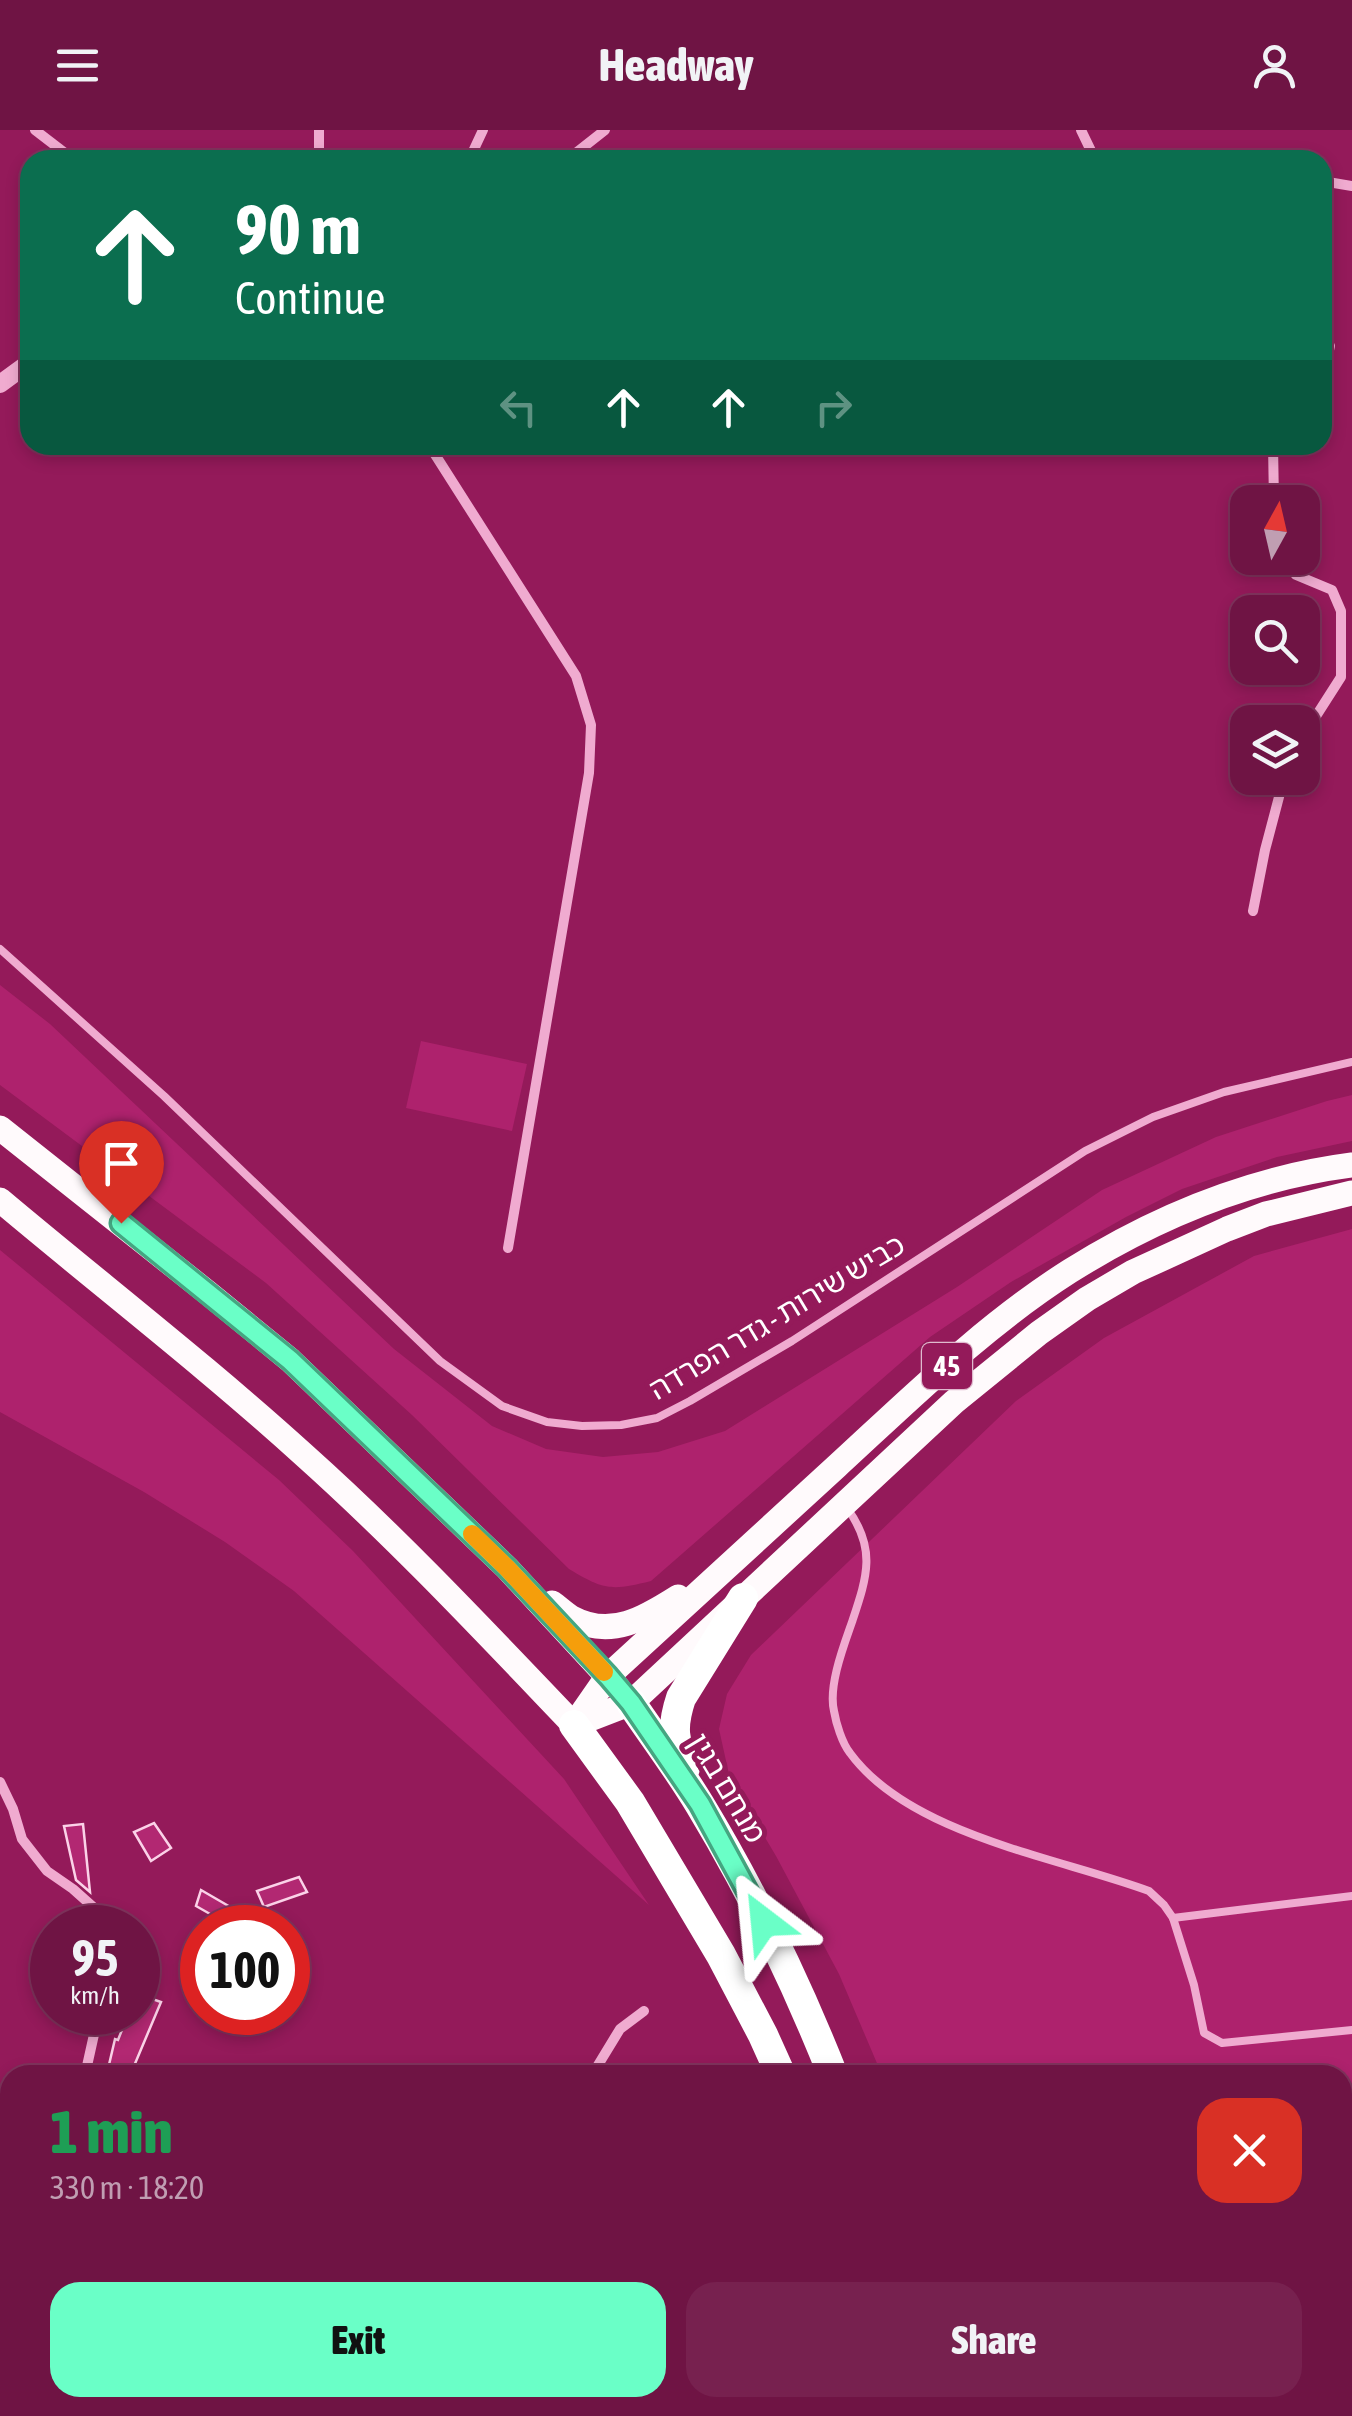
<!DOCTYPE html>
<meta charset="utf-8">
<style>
body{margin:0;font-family:"Asap Condensed","Noto Sans Hebrew",sans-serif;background:#77214f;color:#f1f3f6;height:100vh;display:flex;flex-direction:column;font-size:38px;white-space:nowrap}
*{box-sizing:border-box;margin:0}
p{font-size:32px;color:#c09eb2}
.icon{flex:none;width:55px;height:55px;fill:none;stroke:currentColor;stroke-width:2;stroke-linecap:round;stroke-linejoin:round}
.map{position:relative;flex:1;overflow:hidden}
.panel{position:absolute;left:0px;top:1935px;width:1352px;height:352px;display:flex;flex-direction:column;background:#6f1444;border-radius:30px 30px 0 0;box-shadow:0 5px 15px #0003,0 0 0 2px #81335d}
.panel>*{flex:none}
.hud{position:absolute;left:20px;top:20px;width:1312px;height:305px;border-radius:30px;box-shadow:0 5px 15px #0003,0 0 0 2px #81335d;background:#0b6e4f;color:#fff;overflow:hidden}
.needle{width:65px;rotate:8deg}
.tools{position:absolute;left:1230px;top:355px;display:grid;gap:20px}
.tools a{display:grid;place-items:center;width:90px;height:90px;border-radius:20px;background:#6f1444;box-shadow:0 5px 15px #0003,0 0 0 2px #81335d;font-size:50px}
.speed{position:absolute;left:30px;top:1775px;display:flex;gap:20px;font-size:50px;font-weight:700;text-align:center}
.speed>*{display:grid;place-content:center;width:130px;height:130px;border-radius:50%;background:#6f1444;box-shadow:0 5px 15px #0003,0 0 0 2px #81335d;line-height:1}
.speed small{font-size:25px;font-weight:400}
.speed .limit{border:15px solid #d22;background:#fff;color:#111}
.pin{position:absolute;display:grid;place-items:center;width:85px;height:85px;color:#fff;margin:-102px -42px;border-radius:50% 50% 50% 0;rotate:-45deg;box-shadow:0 0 10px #0007}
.pin .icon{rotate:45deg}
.me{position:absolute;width:110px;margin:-55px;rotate:331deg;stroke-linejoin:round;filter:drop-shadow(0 0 8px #0008)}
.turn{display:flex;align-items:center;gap:35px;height:210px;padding:0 50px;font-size:45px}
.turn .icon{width:130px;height:130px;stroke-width:2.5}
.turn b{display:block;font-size:70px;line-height:85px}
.lanes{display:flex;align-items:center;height:95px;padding:0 50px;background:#0003;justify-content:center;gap:50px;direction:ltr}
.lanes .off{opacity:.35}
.round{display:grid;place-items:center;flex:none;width:105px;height:105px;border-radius:30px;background:#77214f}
.headline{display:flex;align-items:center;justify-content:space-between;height:170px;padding:0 50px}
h1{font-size:60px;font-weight:800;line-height:75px;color:#1e9e55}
.button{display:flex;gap:20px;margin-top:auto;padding:20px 50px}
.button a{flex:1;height:115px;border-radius:30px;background:#6affc7;color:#111;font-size:40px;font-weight:800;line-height:115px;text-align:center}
.button a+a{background:#77214f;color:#f1f3f6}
header{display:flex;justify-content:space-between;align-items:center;height:130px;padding:0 50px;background:#6f1444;font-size:45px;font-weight:800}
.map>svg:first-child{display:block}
</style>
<header><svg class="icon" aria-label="menu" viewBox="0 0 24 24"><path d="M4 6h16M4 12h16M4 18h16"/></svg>Headway<svg class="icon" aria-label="person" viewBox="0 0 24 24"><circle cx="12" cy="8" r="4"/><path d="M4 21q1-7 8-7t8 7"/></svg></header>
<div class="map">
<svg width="1352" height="2286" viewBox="0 0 1352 2286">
<rect width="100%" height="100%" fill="#941a5a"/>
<g fill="#ae226d">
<path d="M 0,855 L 50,894 L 394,1219 L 492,1296 L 546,1319 L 603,1327 L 658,1322 L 725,1301 L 957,1157 L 1102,1060 L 1216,1007 L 1327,971 L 1352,965 L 1352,1011 L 1277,1027 L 1182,1059 L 1126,1087 L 1011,1152 L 930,1207 L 651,1451 C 611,1461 604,1460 569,1439 L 412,1285 L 266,1153 L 0,955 Z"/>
<path d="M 421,911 L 527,934 L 512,1001 L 406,978 Z"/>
<path d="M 1352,1099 L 1352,2286 L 988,2286 L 987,2278 L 1342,2278 L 1342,1945 L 882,1945 L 839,1844 L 776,1726 L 730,1649 L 719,1599 L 727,1564 L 751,1525 L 1016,1271 L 1104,1208 L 1254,1126 Z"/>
<path d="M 0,1120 L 279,1350 L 353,1421 L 564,1649 L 649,1775 L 294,1461 L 225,1412 L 144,1362 L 0,1282 Z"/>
</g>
<g fill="#b22872" stroke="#fbd2e8" stroke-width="2.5">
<path d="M 154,1693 L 171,1718 L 151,1731 L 134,1702 Z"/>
<path d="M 83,1694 L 90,1762 L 76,1750 L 64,1696 Z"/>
<path d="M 299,1747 L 307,1762 L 264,1777 L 257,1761 Z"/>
<path d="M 201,1760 L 232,1778 L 226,1793 L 196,1776 Z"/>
<path d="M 138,1864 L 161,1872 L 134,1936 L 130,1935 L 129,1943 L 108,1939 L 115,1909 L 118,1910 L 129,1882 L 138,1882 Z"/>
</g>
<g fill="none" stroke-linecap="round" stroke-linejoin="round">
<g stroke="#f0abd0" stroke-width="8">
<path d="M 0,819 L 164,966 L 440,1231 L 502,1276 L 547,1292 L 582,1296 L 621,1295 L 657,1288 L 690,1271 L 792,1211 L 1085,1021 L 1153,987 L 1224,962 L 1352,932"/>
<path d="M 847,1378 C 877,1419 867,1447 852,1492 C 844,1515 828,1556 834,1581 C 836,1593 842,1613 850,1623 C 910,1705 1057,1727 1149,1761 L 1164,1775 L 1173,1788 L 1194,1855 L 1204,1903 L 1222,1913 L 1352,1900"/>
<path d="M 1173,1788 L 1352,1766"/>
</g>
<g stroke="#f0abd0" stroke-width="10">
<path d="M 35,0 L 74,30"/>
<path d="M 319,0 L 319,30"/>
<path d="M 1081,0 L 1093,25 L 1145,30"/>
<path d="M 469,30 L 483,0"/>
<path d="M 567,30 L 605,0"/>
<path d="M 1322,51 L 1352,56"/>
<path d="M 1322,205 L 1330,216 L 1322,251"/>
<path d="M 429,315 L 576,546 L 591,595 L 589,643 L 508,1118"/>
<path d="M 1273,315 L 1274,372"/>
<path d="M 1282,428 L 1296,445 L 1332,460 L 1341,481 L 1341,547 L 1302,608"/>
<path d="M 1253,781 L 1265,720 L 1284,648"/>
<path d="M 0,1652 L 13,1679 L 22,1709 L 47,1741 L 73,1759 L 101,1784 L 107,1798"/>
<path d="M 85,1945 L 99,1882"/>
<path d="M 592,1945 L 620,1899 L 644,1881"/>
<path d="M 0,2115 L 10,2104"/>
<path d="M 545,2278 L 545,2286"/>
</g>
<path stroke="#f0abd0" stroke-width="18" d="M 0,254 L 30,232"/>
<g stroke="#fffafc" stroke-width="25">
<path d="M 0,998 L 208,1163 L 290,1230 L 507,1438 L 618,1558"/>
<path d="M 0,1070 C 101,1155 206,1236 304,1325 C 399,1410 486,1503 574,1595"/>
<path d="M 552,1473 C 558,1477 565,1484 572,1488 C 611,1509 645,1488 678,1467"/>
<path d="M 574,1595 L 608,1546 C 684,1476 761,1406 837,1336 C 911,1268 985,1195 1070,1141 C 1156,1087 1251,1048 1352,1035"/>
<path d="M 574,1595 L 631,1573 L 954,1272 L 1039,1203 L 1087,1169 L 1133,1142 L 1227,1099 L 1266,1084 L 1352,1063"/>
</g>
<g stroke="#fff" stroke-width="30">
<path d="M 631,1573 C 654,1607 679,1640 700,1675 C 752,1761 796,1852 833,1945"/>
<path d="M 574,1595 L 630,1672 L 721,1825 L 763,1905 L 781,1945"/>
<path d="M 685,1638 C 674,1610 671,1598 681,1568 L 743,1468"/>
<path d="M 895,2278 L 897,2286"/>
<path d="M 937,2278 L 938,2286"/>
</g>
</g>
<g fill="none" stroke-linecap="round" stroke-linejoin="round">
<defs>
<path id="route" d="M 121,1093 L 290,1230 L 507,1438 L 608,1546 L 631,1573 L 700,1674 L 764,1792"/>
</defs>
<use href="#route" stroke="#45a681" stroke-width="25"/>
<use href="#route" stroke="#6affc7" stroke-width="18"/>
<path stroke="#f59e0b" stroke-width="18" d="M 472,1404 L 507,1438 L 604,1542"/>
</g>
<g text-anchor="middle" stroke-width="10" stroke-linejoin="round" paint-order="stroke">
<rect fill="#941a5a" stroke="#dfbace" stroke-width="2.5" x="922" y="1213" width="50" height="46" rx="8"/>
<g font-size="28" font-weight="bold" fill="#fff">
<text x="947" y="1246">45</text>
</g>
<g font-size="30" fill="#fff" stroke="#941a5a">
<text transform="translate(777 1187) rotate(-31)" y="10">כביש שירות - גדר הפרדה</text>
<text transform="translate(727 1658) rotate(59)" y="10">מנחם בגין</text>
</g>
</g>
</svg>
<div class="tools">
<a><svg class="needle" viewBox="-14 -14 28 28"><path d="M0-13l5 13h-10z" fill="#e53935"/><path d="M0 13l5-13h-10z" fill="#c09eb2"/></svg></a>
<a><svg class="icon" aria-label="search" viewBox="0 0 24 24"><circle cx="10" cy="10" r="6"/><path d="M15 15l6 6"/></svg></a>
<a><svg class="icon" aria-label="layers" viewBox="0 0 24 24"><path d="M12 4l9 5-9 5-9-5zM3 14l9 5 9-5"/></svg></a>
</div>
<div class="speed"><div>95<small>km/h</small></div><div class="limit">100</div></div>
<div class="pin" style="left:121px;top:1093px;background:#d93025"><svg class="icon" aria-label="arrive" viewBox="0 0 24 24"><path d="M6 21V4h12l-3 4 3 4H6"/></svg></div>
<svg class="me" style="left:764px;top:1792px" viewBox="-20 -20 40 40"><path d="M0-17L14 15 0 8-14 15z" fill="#6affc7" stroke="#fff" stroke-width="4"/></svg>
<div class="hud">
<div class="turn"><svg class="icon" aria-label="ahead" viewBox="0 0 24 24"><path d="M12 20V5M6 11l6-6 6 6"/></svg><div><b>90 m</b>Continue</div></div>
<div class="lanes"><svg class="icon off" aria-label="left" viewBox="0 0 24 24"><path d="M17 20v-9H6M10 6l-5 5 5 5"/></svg><svg class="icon" aria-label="ahead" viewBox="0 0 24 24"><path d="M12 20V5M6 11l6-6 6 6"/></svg><svg class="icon" aria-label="ahead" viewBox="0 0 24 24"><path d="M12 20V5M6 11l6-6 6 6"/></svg><svg class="icon off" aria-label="right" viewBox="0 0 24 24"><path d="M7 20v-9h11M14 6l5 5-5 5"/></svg></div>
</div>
<section class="panel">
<div class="headline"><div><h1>1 min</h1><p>330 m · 18:20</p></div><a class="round" style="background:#d93025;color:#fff"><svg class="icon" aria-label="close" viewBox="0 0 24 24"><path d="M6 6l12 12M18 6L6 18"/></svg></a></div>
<div class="button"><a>Exit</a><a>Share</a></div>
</section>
</div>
